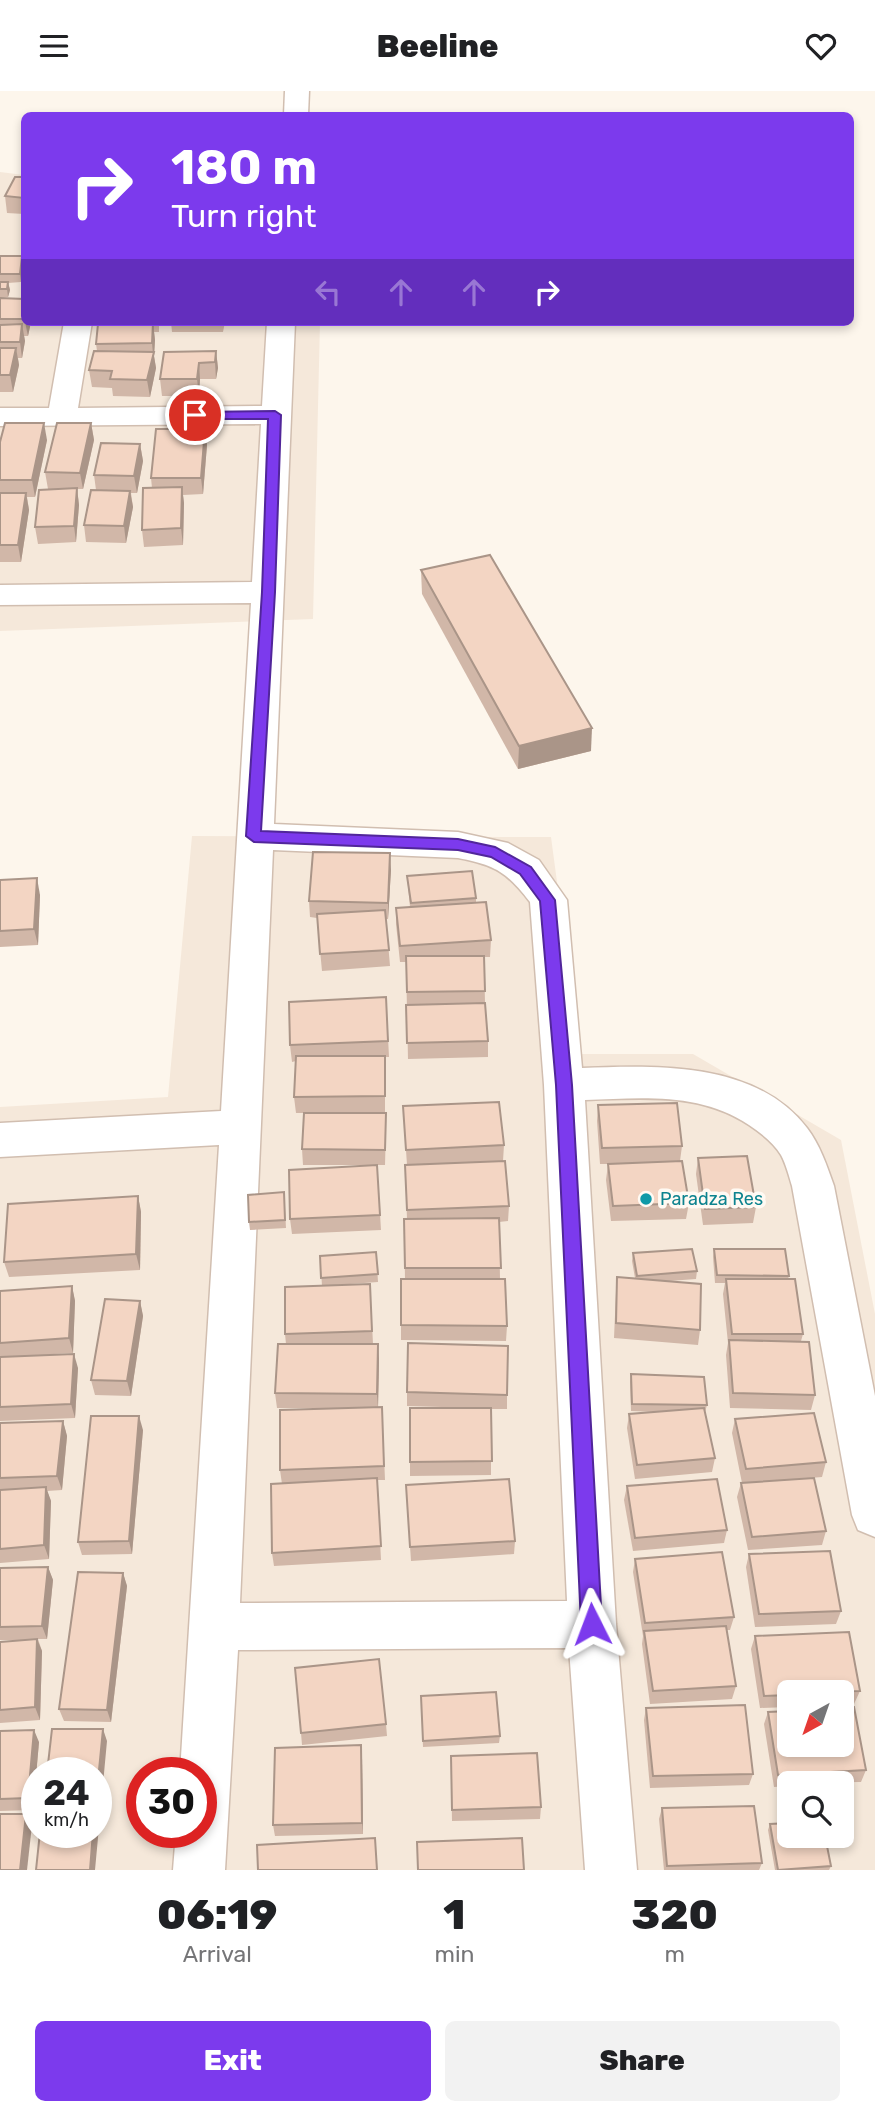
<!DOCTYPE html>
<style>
body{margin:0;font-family:Rubik,sans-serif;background:#f2f2f2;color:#202124;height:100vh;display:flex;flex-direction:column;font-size:26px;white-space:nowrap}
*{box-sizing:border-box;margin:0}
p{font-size:23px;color:#757577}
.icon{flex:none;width:38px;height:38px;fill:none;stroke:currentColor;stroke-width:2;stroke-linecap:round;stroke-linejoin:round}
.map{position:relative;height:1779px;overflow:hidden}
.side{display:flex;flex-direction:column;background:#fff;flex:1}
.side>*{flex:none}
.guide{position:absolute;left:21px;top:21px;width:833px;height:214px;border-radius:10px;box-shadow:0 4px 10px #0003;background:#7c3aed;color:#fff;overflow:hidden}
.needle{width:46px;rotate:220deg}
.buttons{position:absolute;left:777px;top:1589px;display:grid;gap:14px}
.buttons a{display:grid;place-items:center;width:77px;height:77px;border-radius:10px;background:#fff;box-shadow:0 4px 10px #0003;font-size:35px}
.speed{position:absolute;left:21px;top:1666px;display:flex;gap:14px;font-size:35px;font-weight:700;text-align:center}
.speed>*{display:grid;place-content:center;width:91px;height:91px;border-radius:50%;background:#fff;box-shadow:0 4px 10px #0003;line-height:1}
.speed small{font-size:18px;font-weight:400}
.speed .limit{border:10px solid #d22;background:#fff;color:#111}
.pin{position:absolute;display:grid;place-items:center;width:60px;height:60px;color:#fff;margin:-30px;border:4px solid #fff;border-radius:50%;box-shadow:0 2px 7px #0007}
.me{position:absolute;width:77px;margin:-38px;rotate:357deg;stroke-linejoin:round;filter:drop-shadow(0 0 5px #0008)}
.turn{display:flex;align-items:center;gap:24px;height:147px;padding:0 35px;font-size:32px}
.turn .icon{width:91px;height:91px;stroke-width:2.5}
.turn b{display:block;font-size:49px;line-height:60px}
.lanes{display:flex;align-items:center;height:66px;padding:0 35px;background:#0003;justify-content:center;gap:35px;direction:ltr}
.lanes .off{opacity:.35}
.eta{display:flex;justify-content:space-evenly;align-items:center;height:119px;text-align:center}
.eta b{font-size:42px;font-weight:800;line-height:49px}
.cta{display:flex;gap:14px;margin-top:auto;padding:14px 35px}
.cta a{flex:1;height:80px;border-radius:10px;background:#7c3aed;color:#fff;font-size:28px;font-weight:800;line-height:80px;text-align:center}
.cta a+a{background:#f2f2f2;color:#202124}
header{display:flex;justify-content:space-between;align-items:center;height:91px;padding:0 35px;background:#fff;font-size:32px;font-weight:800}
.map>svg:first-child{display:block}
</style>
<header><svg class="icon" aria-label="menu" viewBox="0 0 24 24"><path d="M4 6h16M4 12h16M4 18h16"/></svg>Beeline<svg class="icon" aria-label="heart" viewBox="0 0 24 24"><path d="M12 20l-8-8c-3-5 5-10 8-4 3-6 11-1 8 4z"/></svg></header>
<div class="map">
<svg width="875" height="1779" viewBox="0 0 875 1779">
<rect width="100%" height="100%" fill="#fdf6ec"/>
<g fill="#f5e8da" fill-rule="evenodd">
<path d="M 0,81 L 24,84 L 24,231 L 320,231 L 313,528 L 0,540 Z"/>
<path d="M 192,745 L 551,746 L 580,963 L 693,963 L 841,1049 L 875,1223 L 875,1779 L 0,1779 L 0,1016 L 168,1006 ZM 789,1601 L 842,1601 L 842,1654 L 789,1654 ZM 37,1682 L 96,1682 L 96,1741 L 37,1741 ZM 142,1682 L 201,1682 L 201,1741 L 142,1741 ZM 789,1692 L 842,1692 L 842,1745 L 789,1745 Z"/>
</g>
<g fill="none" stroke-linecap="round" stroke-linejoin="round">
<defs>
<g id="minor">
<path d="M 285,0 L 309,0 L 308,24 L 284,24 Z"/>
<path d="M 64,231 L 92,231 L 78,317 L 262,315 L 267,231 L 295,231 L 274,733 L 458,741 L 508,752 L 539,769 L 567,809 L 582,977 C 656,974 756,970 807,1037 C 820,1054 827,1075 834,1095 L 875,1305 L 875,1446 L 858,1439 L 852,1424 L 792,1095 C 789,1085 786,1073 781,1064 C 774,1052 761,1042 749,1034 C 700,1001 642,1007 585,1009 L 616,1533 L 637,1779 L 585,1779 L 569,1557 L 238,1559 L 225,1779 L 173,1779 L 176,1741 L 201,1741 L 201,1682 L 180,1682 L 219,1054 L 0,1066 L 0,1032 L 221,1020 L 251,512 L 0,514 L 0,494 L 252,491 L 261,333 L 0,335 L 0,317 L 49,317 ZM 273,759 L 458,767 C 495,774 507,781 530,811 L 544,994 L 567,1510 L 240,1512 Z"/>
</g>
</defs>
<use href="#minor" stroke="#d1beb0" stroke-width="3"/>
<use href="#minor" fill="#fff" fill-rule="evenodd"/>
</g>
<g fill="#d1b7a8">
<path d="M 24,86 L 24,123 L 7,122 L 5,105 Z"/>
<path d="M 0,165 L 24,173 L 21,191 L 8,192 L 10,199 L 8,206 L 0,207 Z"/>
<path d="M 0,207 L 24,208 L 24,231 L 31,231 L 28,245 L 24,245 L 25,250 L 22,267 L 18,267 L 19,274 L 13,301 L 0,301 Z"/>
<path d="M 100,231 L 159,231 L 159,241 L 154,241 L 155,249 L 154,265 L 156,277 L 150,306 L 113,305 L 112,297 L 92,296 L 89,279 L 97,260 L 96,253 Z"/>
<path d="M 171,231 L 225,231 L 223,241 L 172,241 Z"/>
<path d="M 216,260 L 218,277 L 216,288 L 200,288 L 199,305 L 162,305 L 160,288 Z"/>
<path d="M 91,332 L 94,349 L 83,398 L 77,398 L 79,414 L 76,451 L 38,453 L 35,436 L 48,398 L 45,381 Z"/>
<path d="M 47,349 L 35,406 L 27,406 L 29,419 L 21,471 L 0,471 L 0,351 Z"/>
<path d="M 140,353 L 143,370 L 137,402 L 131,402 L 133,416 L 126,452 L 86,451 L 84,434 L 96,399 L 94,384 Z"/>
<path d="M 207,354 L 203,403 L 183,404 L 184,412 L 183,454 L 144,456 L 142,439 L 152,397 L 151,387 Z"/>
<path d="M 421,479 L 591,660 L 518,678 L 422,503 Z"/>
<path d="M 391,779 L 388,828 L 386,828 L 390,875 L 322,880 L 317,827 L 310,826 L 309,810 Z"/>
<path d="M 407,785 L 476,807 L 476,812 L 491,849 L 490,866 L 484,866 L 485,912 L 488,950 L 488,966 L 408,968 L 406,871 L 400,871 L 396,833 L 396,817 L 410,816 Z"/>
<path d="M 0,789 L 40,804 L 38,854 L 0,856 Z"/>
<path d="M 386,906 L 389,966 L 385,966 L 385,1021 L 316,1022 L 386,1037 L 385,1074 L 377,1074 L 381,1139 L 292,1143 L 290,1128 L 374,1074 L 303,1074 L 302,1058 L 304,1022 L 296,1022 L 294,1006 L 296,970 L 292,971 L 290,954 Z"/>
<path d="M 598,1014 L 682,1055 L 680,1070 L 689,1112 L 686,1128 L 611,1130 L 606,1089 L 608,1073 L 614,1073 L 600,1073 L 597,1030 Z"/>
<path d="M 403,1015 L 504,1054 L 503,1070 L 443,1073 L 509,1115 L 508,1130 L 499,1131 L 500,1188 L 507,1235 L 506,1250 L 401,1249 L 401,1234 L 405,1188 L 404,1128 L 407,1128 L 405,1074 L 407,1074 Z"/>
<path d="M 698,1067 L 756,1116 L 753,1132 L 703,1134 L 696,1083 Z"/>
<path d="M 284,1101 L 286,1137 L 250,1139 L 249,1131 Z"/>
<path d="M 138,1105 L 141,1121 L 140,1179 L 9,1186 L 4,1171 Z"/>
<path d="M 714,1158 L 789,1185 L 788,1188 L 803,1243 L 801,1250 L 815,1304 L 811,1319 L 730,1317 L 726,1264 L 728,1252 L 723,1203 L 725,1192 L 715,1192 L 713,1166 Z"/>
<path d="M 376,1161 L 378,1191 L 322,1195 L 320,1165 Z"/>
<path d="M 633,1162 L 697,1180 L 696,1188 L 669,1190 L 700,1239 L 698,1254 L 614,1247 L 616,1201 L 617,1186 L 635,1187 L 632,1170 Z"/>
<path d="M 370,1193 L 373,1253 L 379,1268 L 378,1316 L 382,1316 L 385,1389 L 377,1389 L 381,1469 L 274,1475 L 272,1462 L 282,1393 L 280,1379 L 344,1317 L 277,1317 L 275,1302 L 286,1253 L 285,1243 Z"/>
<path d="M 72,1195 L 75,1210 L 73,1262 L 54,1263 L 78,1277 L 75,1327 L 0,1330 L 0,1200 Z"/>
<path d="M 140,1210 L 143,1225 L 131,1305 L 95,1304 L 91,1289 Z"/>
<path d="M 631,1283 L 707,1314 L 705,1321 L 715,1367 L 712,1381 L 635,1388 L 627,1337 L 629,1323 L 656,1321 L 631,1320 L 630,1291 Z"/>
<path d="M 407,1301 L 507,1304 L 507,1318 L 491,1318 L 491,1384 L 410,1385 L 410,1317 L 476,1317 L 407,1315 Z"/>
<path d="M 735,1328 L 826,1371 L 822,1386 L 774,1390 L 826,1440 L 822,1454 L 748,1459 L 737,1406 L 741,1392 L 742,1392 L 732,1342 Z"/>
<path d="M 63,1330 L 67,1345 L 62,1399 L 47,1400 L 51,1410 L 49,1468 L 0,1472 L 0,1332 Z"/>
<path d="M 143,1339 L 132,1463 L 82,1464 L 78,1451 Z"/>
<path d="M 406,1394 L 515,1450 L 514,1463 L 411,1470 Z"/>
<path d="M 627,1395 L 727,1439 L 724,1452 L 633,1460 L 624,1409 Z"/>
<path d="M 749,1463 L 841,1520 L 836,1533 L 755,1536 L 746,1476 Z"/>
<path d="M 635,1468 L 734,1526 L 730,1539 L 727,1539 L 736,1595 L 732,1608 L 650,1613 L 642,1553 L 643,1545 L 633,1481 Z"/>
<path d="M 48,1476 L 53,1489 L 47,1548 L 38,1548 L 42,1560 L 40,1629 L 0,1632 L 0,1551 L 25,1549 L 0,1549 L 0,1477 Z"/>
<path d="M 123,1482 L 127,1495 L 111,1631 L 64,1630 L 59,1618 Z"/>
<path d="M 755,1545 L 860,1600 L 854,1613 L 842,1613 L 842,1601 L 789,1601 L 789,1616 L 760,1617 L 751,1558 Z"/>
<path d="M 421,1605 L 500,1645 L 499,1652 L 423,1656 Z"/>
<path d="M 646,1617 L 753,1683 L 749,1694 L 650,1697 L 644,1629 Z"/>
<path d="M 768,1621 L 866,1679 L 861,1691 L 789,1692 L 789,1695 L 774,1696 L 764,1633 Z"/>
<path d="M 386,1633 L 387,1645 L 302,1654 L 301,1642 Z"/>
<path d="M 0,1640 L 39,1651 L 33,1719 L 0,1720 Z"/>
<path d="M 362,1666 L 363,1743 L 275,1745 L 273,1734 Z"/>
<path d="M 451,1677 L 541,1716 L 540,1728 L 452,1730 Z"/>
<path d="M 662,1717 L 762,1772 L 759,1779 L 664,1779 L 659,1728 Z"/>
<path d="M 770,1733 L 831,1775 L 829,1779 L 775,1779 L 768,1739 Z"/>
</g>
<g fill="#aa9588">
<path d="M 22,165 L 24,173 L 21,191 L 20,183 Z"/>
<path d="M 8,191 L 10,199 L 8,206 L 7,198 Z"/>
<path d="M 25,231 L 31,231 L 28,245 Z"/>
<path d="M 153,232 L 155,249 L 154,265 L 156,277 L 150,306 L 147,289 L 153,263 L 152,252 Z"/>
<path d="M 22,233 L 25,250 L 22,267 L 20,251 Z"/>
<path d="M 16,257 L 19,274 L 13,301 L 10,284 Z"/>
<path d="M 216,260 L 218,277 L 216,288 L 215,271 Z"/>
<path d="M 199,272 L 200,288 L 199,305 L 197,288 Z"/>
<path d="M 44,332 L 47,349 L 35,406 L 32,389 Z"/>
<path d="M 91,332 L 94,349 L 83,398 L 80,382 Z"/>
<path d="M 205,338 L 207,354 L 203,403 L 201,387 Z"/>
<path d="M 140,353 L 143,370 L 137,402 L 134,385 Z"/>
<path d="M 182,396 L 184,412 L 183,454 L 181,437 Z"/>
<path d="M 77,397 L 79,414 L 76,451 L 74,435 Z"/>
<path d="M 130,400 L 133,416 L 126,452 L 124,435 Z"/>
<path d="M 26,402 L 29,419 L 21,471 L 18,454 Z"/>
<path d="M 592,637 L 591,660 L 518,678 L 519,655 Z"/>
<path d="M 390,762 L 391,779 L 388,828 L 388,812 Z"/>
<path d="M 37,787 L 40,804 L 38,854 L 34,838 Z"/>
<path d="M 138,1105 L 141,1121 L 140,1179 L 136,1163 Z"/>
<path d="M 72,1195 L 75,1210 L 73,1262 L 69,1247 Z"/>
<path d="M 140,1210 L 143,1225 L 131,1305 L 127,1290 Z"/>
<path d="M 378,1253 L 379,1268 L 378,1317 L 377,1303 Z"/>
<path d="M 74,1263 L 78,1277 L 75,1327 L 71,1313 Z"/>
<path d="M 139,1325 L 143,1339 L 132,1463 L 129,1450 Z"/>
<path d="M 63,1330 L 67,1345 L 62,1399 L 57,1385 Z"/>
<path d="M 46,1396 L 51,1410 L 49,1468 L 44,1454 Z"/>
<path d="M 48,1476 L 53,1489 L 47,1548 L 42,1535 Z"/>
<path d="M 123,1482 L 127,1495 L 111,1631 L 107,1619 Z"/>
<path d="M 37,1548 L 42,1560 L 40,1629 L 35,1616 Z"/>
<path d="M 103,1638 L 107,1650 L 95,1779 L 90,1779 L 93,1741 L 96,1741 L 96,1710 Z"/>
<path d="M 34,1639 L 39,1651 L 33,1719 L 28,1707 Z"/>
<path d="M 361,1654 L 362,1666 L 363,1743 L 362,1732 Z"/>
<path d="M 26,1723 L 32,1734 L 27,1779 L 20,1779 Z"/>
</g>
<g fill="#f3d5c3" stroke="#aa9588" stroke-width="2">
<path d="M 15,86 L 24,86 L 24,107 L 5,105 Z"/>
<path d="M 0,165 L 22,165 L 20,183 L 0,183 Z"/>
<path d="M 0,191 L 8,191 L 7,198 L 0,198 Z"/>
<path d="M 0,207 L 24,208 L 24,228 L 0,228 Z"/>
<rect x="171" y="231" width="51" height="1"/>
<path d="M 153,232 L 152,252 L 96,253 L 98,233 Z"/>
<path d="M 22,233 L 20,251 L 0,251 L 0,234 Z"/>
<path d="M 0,257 L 16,257 L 10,284 L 0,284 Z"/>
<path d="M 94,260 L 154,261 L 147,289 L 110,288 L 112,280 L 89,279 Z"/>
<path d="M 216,260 L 215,271 L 199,272 L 197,288 L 160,288 L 164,261 Z"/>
<path d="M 5,332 L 44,332 L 32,389 L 0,389 L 0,351 Z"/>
<path d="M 57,332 L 91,332 L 80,382 L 45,381 Z"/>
<path d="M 156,338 L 205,338 L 201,387 L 151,387 Z"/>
<path d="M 101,352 L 140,353 L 134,385 L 94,384 Z"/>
<path d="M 182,396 L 181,437 L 142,439 L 143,397 Z"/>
<path d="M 77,397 L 74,435 L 35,436 L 39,399 Z"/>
<path d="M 91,399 L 130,400 L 124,435 L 84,434 Z"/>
<path d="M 0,402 L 26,402 L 18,454 L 0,454 Z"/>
<path d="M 490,464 L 592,637 L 519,655 L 421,479 Z"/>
<path d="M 313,761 L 390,762 L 388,812 L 309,810 Z"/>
<path d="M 472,780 L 476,807 L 411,812 L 407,785 Z"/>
<path d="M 37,787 L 34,838 L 0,840 L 0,789 Z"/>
<path d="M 486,811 L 491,849 L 400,855 L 396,817 Z"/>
<path d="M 385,819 L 389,859 L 320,863 L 317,823 Z"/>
<path d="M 406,865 L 484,865 L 485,900 L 407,901 Z"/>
<path d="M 386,906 L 388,950 L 290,954 L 289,911 Z"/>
<path d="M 485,912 L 488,950 L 407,952 L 406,914 Z"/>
<path d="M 296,965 L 385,965 L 385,1005 L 294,1006 Z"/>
<path d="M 499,1011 L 504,1054 L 406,1059 L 403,1015 Z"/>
<path d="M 677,1012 L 682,1055 L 602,1057 L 598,1014 Z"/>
<path d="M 304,1022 L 386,1022 L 385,1059 L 302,1058 Z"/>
<path d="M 747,1065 L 756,1116 L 705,1118 L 698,1067 Z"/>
<path d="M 505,1070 L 509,1115 L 407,1119 L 405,1074 Z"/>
<path d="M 682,1070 L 689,1112 L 613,1115 L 608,1073 Z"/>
<path d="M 377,1074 L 380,1124 L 290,1128 L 289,1079 Z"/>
<path d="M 284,1101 L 285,1129 L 249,1131 L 248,1104 Z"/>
<path d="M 138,1105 L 136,1163 L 4,1171 L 8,1113 Z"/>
<path d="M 499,1127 L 501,1177 L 405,1177 L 404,1128 Z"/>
<path d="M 692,1158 L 697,1180 L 637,1185 L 633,1162 Z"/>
<path d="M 714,1158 L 785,1158 L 789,1185 L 717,1184 Z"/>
<path d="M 376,1161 L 378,1183 L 321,1187 L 320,1165 Z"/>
<path d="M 617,1186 L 701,1193 L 700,1239 L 616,1232 Z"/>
<path d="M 401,1188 L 505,1188 L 507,1235 L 401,1234 Z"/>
<path d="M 726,1188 L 795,1188 L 803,1243 L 732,1243 Z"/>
<path d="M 370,1193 L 372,1240 L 285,1243 L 285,1196 Z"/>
<path d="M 72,1195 L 69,1247 L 0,1252 L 0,1200 Z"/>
<path d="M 105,1208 L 140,1210 L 127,1290 L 91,1289 Z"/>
<path d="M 729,1249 L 809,1251 L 815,1304 L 733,1302 Z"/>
<path d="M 408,1252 L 508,1255 L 507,1304 L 407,1301 Z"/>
<path d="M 278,1253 L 378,1253 L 377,1303 L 275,1302 Z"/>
<path d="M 74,1263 L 71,1313 L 0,1316 L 0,1266 Z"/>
<path d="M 631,1283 L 704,1286 L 707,1314 L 632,1313 Z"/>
<path d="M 382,1316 L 384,1375 L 280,1379 L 280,1319 Z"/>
<path d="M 410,1317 L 491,1317 L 492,1370 L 410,1371 Z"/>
<path d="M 704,1317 L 715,1367 L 637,1374 L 629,1323 Z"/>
<path d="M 814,1322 L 826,1371 L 746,1378 L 735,1328 Z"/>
<path d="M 91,1325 L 139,1325 L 129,1450 L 78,1451 Z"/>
<path d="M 63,1330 L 57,1385 L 0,1387 L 0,1332 Z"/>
<path d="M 377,1387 L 381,1455 L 272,1462 L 271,1393 Z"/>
<path d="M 814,1387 L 826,1440 L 752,1446 L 741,1392 Z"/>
<path d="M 509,1388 L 515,1450 L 410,1456 L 406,1394 Z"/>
<path d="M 717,1388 L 727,1439 L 635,1447 L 627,1395 Z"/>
<path d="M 46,1396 L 44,1454 L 0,1458 L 0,1399 Z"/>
<path d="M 830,1460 L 841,1520 L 759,1523 L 749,1463 Z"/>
<path d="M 722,1461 L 734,1526 L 645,1532 L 635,1468 Z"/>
<path d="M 48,1476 L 42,1535 L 0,1536 L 0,1477 Z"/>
<path d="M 78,1481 L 123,1482 L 107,1619 L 59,1618 Z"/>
<path d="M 726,1535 L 736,1595 L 653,1600 L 644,1540 Z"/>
<path d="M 849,1541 L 860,1600 L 789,1601 L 789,1604 L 764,1605 L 755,1545 Z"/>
<path d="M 37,1548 L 35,1616 L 0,1619 L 0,1551 Z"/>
<path d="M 379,1568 L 386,1633 L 301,1642 L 295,1577 Z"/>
<path d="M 496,1601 L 500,1645 L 423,1650 L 421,1605 Z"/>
<path d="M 745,1614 L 753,1683 L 653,1685 L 646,1617 Z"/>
<path d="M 854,1616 L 866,1679 L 778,1684 L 768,1621 L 789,1620 L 789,1654 L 842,1654 L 842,1617 Z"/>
<path d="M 52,1638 L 103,1638 L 96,1710 L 96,1682 L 47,1682 Z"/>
<path d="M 34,1639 L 28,1707 L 0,1708 L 0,1640 Z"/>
<path d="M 361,1654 L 362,1732 L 273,1734 L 275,1657 Z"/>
<path d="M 537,1662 L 541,1716 L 452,1719 L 451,1665 Z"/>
<path d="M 754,1715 L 762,1772 L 667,1775 L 662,1717 Z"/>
<path d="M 0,1723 L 26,1723 L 20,1779 L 0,1779 Z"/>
<path d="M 789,1732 L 789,1745 L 825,1745 L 831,1775 L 778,1779 L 770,1733 Z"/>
<path d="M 40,1741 L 93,1741 L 90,1779 L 36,1779 Z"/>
<path d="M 375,1747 L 377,1779 L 258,1779 L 257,1754 Z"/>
<path d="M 522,1747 L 524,1779 L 418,1779 L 417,1751 Z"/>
</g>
<path fill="#7c3aed" stroke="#51269a" stroke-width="2" d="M 275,320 L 281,324 L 275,501 L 261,740 L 458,748 L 495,756 L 531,776 L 555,809 L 572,994 L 602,1533 L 599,1540 L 592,1543 L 584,1540 L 581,1533 L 556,994 L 540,810 L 520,783 L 491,766 L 458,759 L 254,751 L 246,745 L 262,501 L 268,328 L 195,328 L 189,324 L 195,321 Z"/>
<circle fill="#0f9aa8" stroke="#fffaf3" stroke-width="2.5" cx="646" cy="1108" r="7"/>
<g text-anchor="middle" stroke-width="7" stroke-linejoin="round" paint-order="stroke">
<g font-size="18" fill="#0d838f" stroke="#fffaf3" text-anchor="start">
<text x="660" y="1114">Paradza Res</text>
</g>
</g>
</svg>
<div class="buttons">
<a><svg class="needle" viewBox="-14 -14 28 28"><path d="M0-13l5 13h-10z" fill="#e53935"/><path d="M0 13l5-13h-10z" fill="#757577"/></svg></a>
<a><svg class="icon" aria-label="search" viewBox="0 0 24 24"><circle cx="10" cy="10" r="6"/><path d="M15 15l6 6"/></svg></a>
</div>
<div class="speed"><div>24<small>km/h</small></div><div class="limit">30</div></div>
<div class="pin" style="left:195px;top:324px;background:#d93025"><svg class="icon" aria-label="arrive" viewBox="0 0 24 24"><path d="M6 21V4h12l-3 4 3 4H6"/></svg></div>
<svg class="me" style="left:592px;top:1533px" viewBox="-20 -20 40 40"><path d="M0-17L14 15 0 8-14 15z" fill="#7c3aed" stroke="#fff" stroke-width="4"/></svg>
<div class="guide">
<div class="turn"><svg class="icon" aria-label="right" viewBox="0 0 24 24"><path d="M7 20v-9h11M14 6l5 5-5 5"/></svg><div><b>180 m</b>Turn right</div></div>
<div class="lanes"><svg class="icon off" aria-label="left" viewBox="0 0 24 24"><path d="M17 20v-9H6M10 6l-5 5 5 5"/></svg><svg class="icon off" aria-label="ahead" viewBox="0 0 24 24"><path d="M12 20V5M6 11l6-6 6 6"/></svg><svg class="icon off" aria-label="ahead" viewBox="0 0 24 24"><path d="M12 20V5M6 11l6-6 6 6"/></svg><svg class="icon" aria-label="right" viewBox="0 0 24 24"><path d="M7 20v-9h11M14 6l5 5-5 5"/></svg></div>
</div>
</div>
<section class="side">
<div class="eta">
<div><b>06:19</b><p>Arrival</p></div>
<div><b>1</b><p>min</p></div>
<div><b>320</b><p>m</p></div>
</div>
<div class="cta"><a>Exit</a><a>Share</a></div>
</section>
